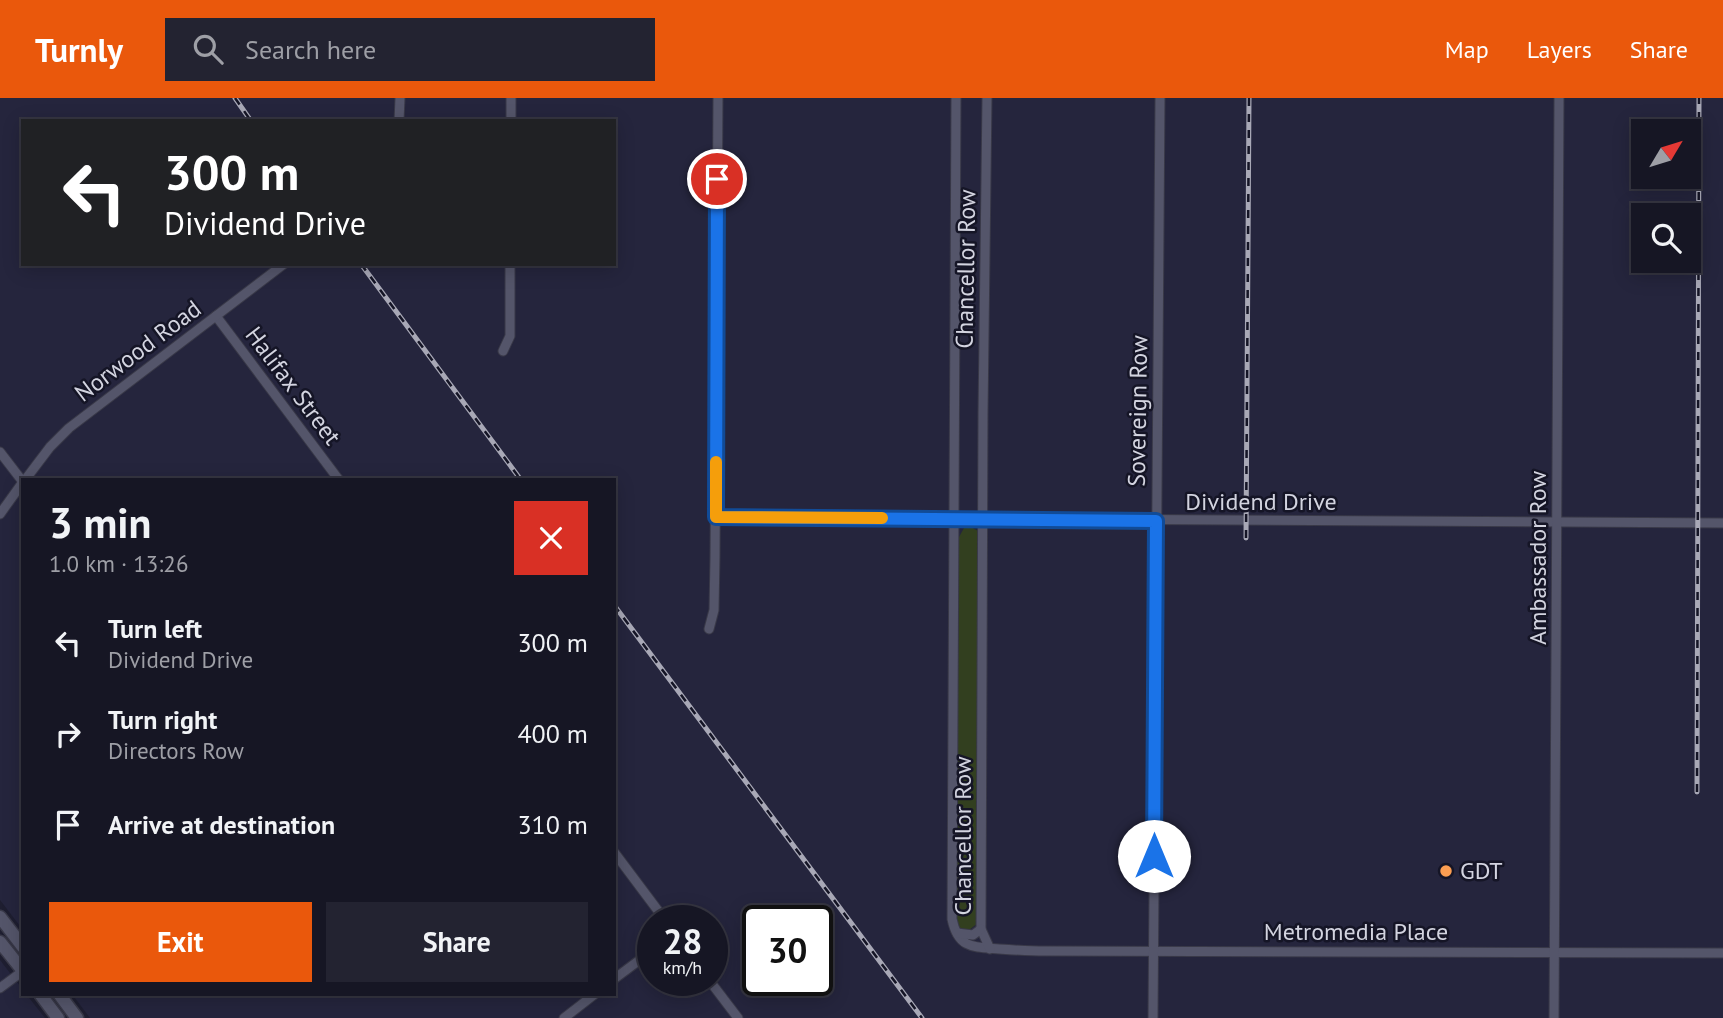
<!DOCTYPE html>
<meta charset="utf-8">
<style>
body{margin:0;font-family:"PT Sans",sans-serif;background:#232331;color:#f1f3f6;height:100vh;display:flex;flex-direction:column;font-size:26px;white-space:nowrap}
*{box-sizing:border-box;margin:0}
p{font-size:23px;color:#9e9fa6}
.icon{flex:none;width:38px;height:38px;fill:none;stroke:currentColor;stroke-width:2;stroke-linecap:round;stroke-linejoin:round}
.map{position:relative;flex:1;overflow:hidden}
.side{position:absolute;left:21px;top:380px;width:595px;height:518px;display:flex;flex-direction:column;background:#161624;border-radius:0px;box-shadow:0 4px 18px #0003,0 0 0 2px #353541}
.side>*{flex:none}
.top-card{position:absolute;left:21px;top:21px;width:595px;height:147px;border-radius:0px;box-shadow:0 4px 18px #0003,0 0 0 2px #353541;background:#202124;color:#fff;overflow:hidden}
.needle{width:46px;rotate:52deg}
.fabs{position:absolute;left:1631px;top:21px;display:grid;gap:14px}
.fabs a{display:grid;place-items:center;width:70px;height:70px;border-radius:0px;background:#161624;box-shadow:0 4px 18px #0003,0 0 0 2px #353541;font-size:35px}
.speed{position:absolute;left:637px;top:807px;display:flex;gap:14px;font-size:35px;font-weight:700;text-align:center}
.speed>*{display:grid;place-content:center;width:91px;height:91px;border-radius:50%;background:#161624;box-shadow:0 4px 18px #0003,0 0 0 2px #353541;line-height:1}
.speed small{font-size:18px;font-weight:400}
.speed .limit{border:4px solid #111;border-radius:10px;background:#fff;color:#111}
.pin{position:absolute;display:grid;place-items:center;width:60px;height:60px;color:#fff;margin:-30px;border:4px solid #fff;border-radius:50%;box-shadow:0 2px 7px #0007}
.me{position:absolute;width:77px;margin:-38px;rotate:0deg;stroke-linejoin:round;filter:drop-shadow(0 0 5px #0008)}
.turn{display:flex;align-items:center;gap:24px;height:147px;padding:0 28px;font-size:32px}
.turn .icon{width:91px;height:91px;stroke-width:2.5}
.turn b{display:block;font-size:49px;line-height:60px}
.round{display:grid;place-items:center;flex:none;width:74px;height:74px;border-radius:0px;background:#232331}
.headline{display:flex;align-items:center;justify-content:space-between;height:119px;padding:0 28px}
h1{font-size:42px;font-weight:700;line-height:52px}
.button{display:flex;gap:14px;margin-top:auto;padding:14px 28px}
.button a{flex:1;height:80px;border-radius:0px;background:#ea580c;color:#fff;font-size:28px;font-weight:700;line-height:80px;text-align:center}
.button a+a{background:#232331;color:#f1f3f6}
ul{padding:0;list-style:none}
li{display:flex;align-items:center;gap:21px;height:91px;padding:0 28px}
li div{flex:1}
li b{display:block;font-size:26px}
li em{font-style:normal}
header{display:flex;align-items:center;gap:42px;box-sizing:border-box;height:98px;padding:0 35px;background:#ea580c;color:#fff}
header strong{font-size:33px}
nav{display:flex;gap:38px;margin-inline-start:auto;font-size:24px}
.search{width:490px;height:63px;background:#232331;display:flex;align-items:center;gap:18px;box-sizing:border-box;padding:0 24px;border-radius:0px;color:#9e9fa6;font-size:26px}
.map>svg:first-child{display:block}
</style>
<header>
<strong>Turnly</strong>
<div class="search"><svg class="icon" aria-label="search" viewBox="0 0 24 24"><circle cx="10" cy="10" r="6"/><path d="M15 15l6 6"/></svg>Search here</div>
<nav><a>Map</a><a>Layers</a><a>Share</a></nav>
</header>
<div class="map">
<svg width="1723" height="920" viewBox="0 0 1723 920">
<rect width="100%" height="100%" fill="#1e1e30"/>
<g fill="#25253d" fill-rule="evenodd">
<path d="M 0,0 L 1723,0 L 1723,920 L 90,920 L 72,896 L 614,896 L 614,382 L 23,382 L 23,832 L 0,802 ZM 23,23 L 614,23 L 614,166 L 23,166 ZM 1643,33 L 1689,33 L 1689,79 L 1643,79 ZM 1643,117 L 1689,117 L 1689,163 L 1643,163 ZM 653,822 L 712,822 L 712,882 L 653,882 ZM 758,822 L 817,822 L 817,882 L 758,882 Z"/>
<path d="M 0,862 L 23,892 L 23,896 L 26,896 L 45,920 L 0,920 Z"/>
</g>
<path fill="#323f1f" d="M 971,429 L 978,433 L 978,825 L 969,832 L 960,830 L 956,822 L 959,439 L 964,430 Z"/>
<g fill="none" stroke-linecap="round" stroke-linejoin="round">
<defs>
<g id="street">
<path d="M 511,0 L 511,23"/>
<path d="M 956,0 L 952,821 C 958,851 974,849 999,851 C 1014,852 1029,853 1045,853 L 1723,855"/>
<path d="M 987,0 L 983,316 L 981,831 L 990,851"/>
<path d="M 399,23 L 400,0"/>
<path d="M 216,218 L 339,382"/>
<path d="M 503,253 L 510,238 L 510,166"/>
<path d="M 0,354 L 23,384"/>
<path d="M 25,382 L 50,349 L 69,330 L 284,166"/>
<path d="M 0,416 L 23,384"/>
<path d="M 716,419 L 1723,425"/>
<path d="M 709,531 L 714,512 L 715,459 L 718,0"/>
<path d="M 614,754 L 665,822"/>
<path d="M 957,835 L 973,837 L 981,831"/>
<path d="M 614,881 L 653,852"/>
<path d="M 709,882 L 738,920"/>
<path d="M 0,890 L 23,873"/>
<path d="M 564,920 L 595,896"/>
<path d="M 1153,920 L 1160,0"/>
<path d="M 1554,920 L 1559,0"/>
</g>
<g id="secondary">
<path d="M 0,819 L 23,849"/>
<path d="M 0,844 L 23,873"/>
<path d="M 40,896 L 58,920"/>
<path d="M 59,896 L 77,920"/>
</g>
</defs>
<use href="#street" stroke="#393948" stroke-width="11"/>
<use href="#secondary" stroke="#393948" stroke-width="15"/>
<use href="#street" stroke="#54556a" stroke-width="9"/>
<use href="#secondary" stroke="#54556a" stroke-width="12"/>
<defs>
<g id="rail">
<path d="M 235,0 L 251,23"/>
<path d="M 361,166 L 521,382"/>
<path d="M 1246,440 L 1249,0"/>
<path d="M 614,507 L 922,920"/>
<path d="M 1697,694 L 1699,0"/>
</g>
</defs>
<use href="#rail" stroke="#a8a8b6" stroke-width="5"/>
<use href="#rail" stroke="#151526" stroke-width="2.5" stroke-dasharray="8" stroke-linecap="butt"/>
</g>
<g fill="none" stroke-linecap="round" stroke-linejoin="round">
<defs>
<path id="route" d="M 717,81 L 716,419 L 1156,423 L 1154,758"/>
</defs>
<use href="#route" stroke="#114b97" stroke-width="18"/>
<use href="#route" stroke="#1a73e8" stroke-width="12"/>
<path stroke="#f59e0b" stroke-width="12" d="M 716,364 L 716,419 L 882,420"/>
</g>
<circle fill="#fc9e52" stroke="#151526" stroke-width="2.5" cx="1446" cy="773" r="7"/>
<g text-anchor="middle" stroke-width="5" stroke-linejoin="round" paint-order="stroke">
<g font-size="24" fill="#d3d4e0" stroke="#151526">
<text transform="translate(966 171) rotate(-89)" y="8">Chancellor Row</text>
<text transform="translate(138 253) rotate(-37)" y="8">Norwood Road</text>
<text transform="translate(293 288) rotate(53)" y="8">Halifax Street</text>
<text transform="translate(1138 313) rotate(-89)" y="8">Sovereign Row</text>
<text x="1261" y="412">Dividend Drive</text>
<text transform="translate(1538 460) rotate(-90)" y="8">Ambassador Row</text>
<text transform="translate(963 738) rotate(-90)" y="8">Chancellor Row</text>
<text x="1356" y="842">Metromedia Place</text>
</g>
<g font-size="24" fill="#d3d4e0" stroke="#151526" text-anchor="start">
<text x="1460" y="781">GDT</text>
</g>
</g>
</svg>
<div class="fabs">
<a><svg class="needle" viewBox="-14 -14 28 28"><path d="M0-13l5 13h-10z" fill="#e53935"/><path d="M0 13l5-13h-10z" fill="#9e9fa6"/></svg></a>
<a><svg class="icon" aria-label="search" viewBox="0 0 24 24"><circle cx="10" cy="10" r="6"/><path d="M15 15l6 6"/></svg></a>
</div>
<div class="speed"><div>28<small>km/h</small></div><div class="limit">30</div></div>
<div class="pin" style="left:717px;top:81px;background:#d93025"><svg class="icon" aria-label="arrive" viewBox="0 0 24 24"><path d="M6 21V4h12l-3 4 3 4H6"/></svg></div>
<svg class="me" style="left:1154px;top:758px" viewBox="-20 -20 40 40"><circle r="19" fill="#fff"/><path d="M0-13L10 11 0 6-10 11z" fill="#1a73e8"/></svg>
<div class="top-card">
<div class="turn"><svg class="icon" aria-label="left" viewBox="0 0 24 24"><path d="M17 20v-9H6M10 6l-5 5 5 5"/></svg><div><b>300 m</b>Dividend Drive</div></div>
</div>
<section class="side">
<div class="headline"><div><h1>3 min</h1><p>1.0 km · 13:26</p></div><a class="round" style="background:#d93025;color:#fff"><svg class="icon" aria-label="close" viewBox="0 0 24 24"><path d="M6 6l12 12M18 6L6 18"/></svg></a></div>
<ul>
<li><svg class="icon" aria-label="left" viewBox="0 0 24 24"><path d="M17 20v-9H6M10 6l-5 5 5 5"/></svg><div><b>Turn left</b><p>Dividend Drive</p></div><em>300 m</em></li>
<li><svg class="icon" aria-label="right" viewBox="0 0 24 24"><path d="M7 20v-9h11M14 6l5 5-5 5"/></svg><div><b>Turn right</b><p>Directors Row</p></div><em>400 m</em></li>
<li><svg class="icon" aria-label="arrive" viewBox="0 0 24 24"><path d="M6 21V4h12l-3 4 3 4H6"/></svg><div><b>Arrive at destination</b></div><em>310 m</em></li>
</ul>
<div class="button"><a>Exit</a><a>Share</a></div>
</section>
</div>
